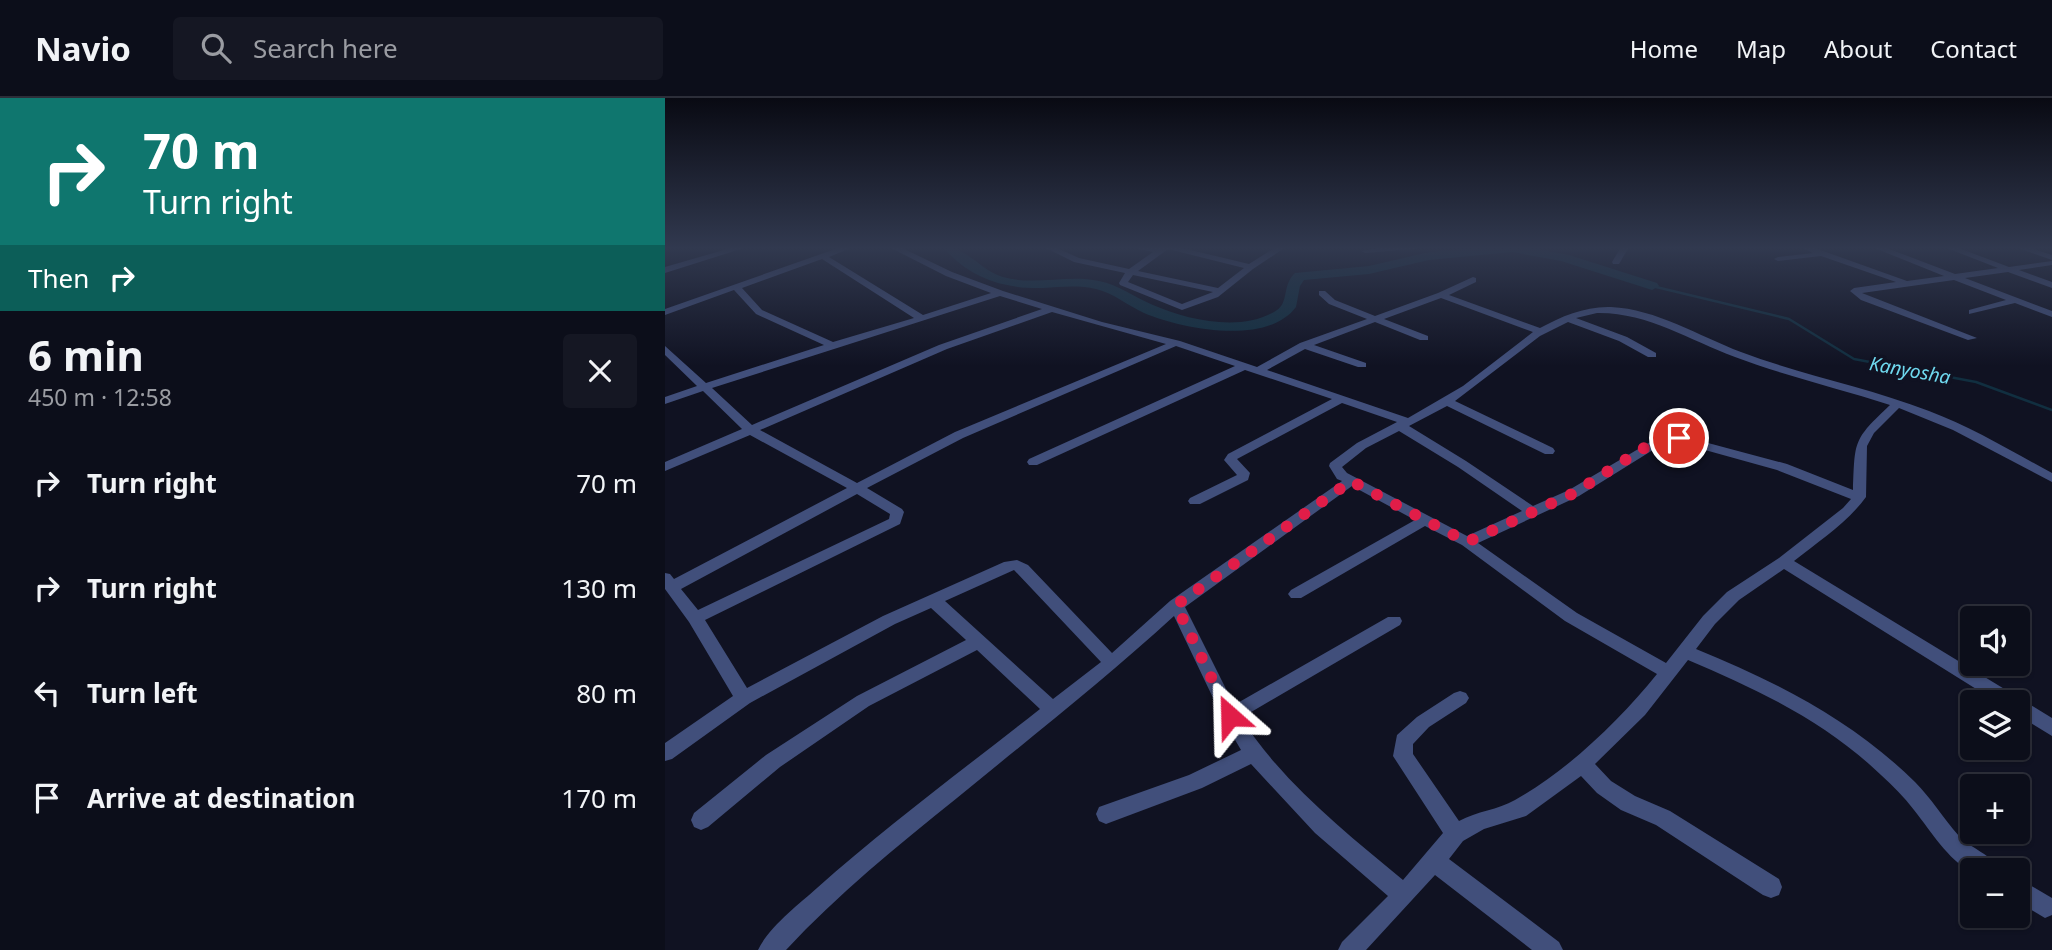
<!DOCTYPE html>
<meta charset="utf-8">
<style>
body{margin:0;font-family:"Noto Sans",sans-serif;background:#151723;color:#f1f3f6;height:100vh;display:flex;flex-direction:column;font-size:26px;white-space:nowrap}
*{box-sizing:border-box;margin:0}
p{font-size:23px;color:#9a9ca2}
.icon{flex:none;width:38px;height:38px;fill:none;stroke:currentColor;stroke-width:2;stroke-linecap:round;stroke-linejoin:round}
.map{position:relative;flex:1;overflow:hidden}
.side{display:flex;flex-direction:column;background:#0c0e1a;width:665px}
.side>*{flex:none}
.hud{background:#0f766e;color:#fff;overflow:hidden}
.controls{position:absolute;left:1295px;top:508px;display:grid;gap:14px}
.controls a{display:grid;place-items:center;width:70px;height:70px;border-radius:7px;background:#0c0e1a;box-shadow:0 2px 5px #0004,0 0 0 2px #2c2e39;font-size:35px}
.pin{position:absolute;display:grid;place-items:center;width:60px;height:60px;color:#fff;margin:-30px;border:4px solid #fff;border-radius:50%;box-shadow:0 2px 7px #0007}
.me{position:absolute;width:77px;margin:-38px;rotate:335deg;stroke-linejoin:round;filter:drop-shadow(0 0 5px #0008)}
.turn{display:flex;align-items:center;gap:24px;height:147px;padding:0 28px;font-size:32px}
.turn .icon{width:91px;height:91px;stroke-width:2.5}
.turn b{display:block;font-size:49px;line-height:60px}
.then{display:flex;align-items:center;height:66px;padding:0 28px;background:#0003;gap:14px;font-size:26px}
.round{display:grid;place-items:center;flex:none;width:74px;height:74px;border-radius:7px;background:#151723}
.headline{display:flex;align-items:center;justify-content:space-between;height:119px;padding:0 28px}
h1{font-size:42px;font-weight:700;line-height:52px}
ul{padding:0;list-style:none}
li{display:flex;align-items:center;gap:21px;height:105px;padding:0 28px}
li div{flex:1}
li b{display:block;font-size:26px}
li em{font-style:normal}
header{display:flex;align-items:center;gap:42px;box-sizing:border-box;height:98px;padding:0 35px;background:#0c0e1a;border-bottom:2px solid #2c2e39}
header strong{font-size:33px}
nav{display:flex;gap:38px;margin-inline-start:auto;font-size:24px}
.search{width:490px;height:63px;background:#151723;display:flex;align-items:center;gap:18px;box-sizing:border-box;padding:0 24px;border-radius:7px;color:#9a9ca2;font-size:26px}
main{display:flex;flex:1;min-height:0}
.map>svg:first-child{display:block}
</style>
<header>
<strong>Navio</strong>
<div class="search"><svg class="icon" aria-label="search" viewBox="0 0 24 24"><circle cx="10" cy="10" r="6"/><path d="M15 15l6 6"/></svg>Search here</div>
<nav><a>Home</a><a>Map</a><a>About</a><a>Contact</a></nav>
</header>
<main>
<section class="side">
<div class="hud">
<div class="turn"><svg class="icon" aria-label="right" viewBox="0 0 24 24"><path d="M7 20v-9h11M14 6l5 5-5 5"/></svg><div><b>70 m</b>Turn right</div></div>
<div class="then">Then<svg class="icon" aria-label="right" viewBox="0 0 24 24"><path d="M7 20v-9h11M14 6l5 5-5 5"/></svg></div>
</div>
<div class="headline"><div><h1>6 min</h1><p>450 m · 12:58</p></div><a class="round"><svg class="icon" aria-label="close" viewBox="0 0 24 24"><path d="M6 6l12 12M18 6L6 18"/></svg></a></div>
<ul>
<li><svg class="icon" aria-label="right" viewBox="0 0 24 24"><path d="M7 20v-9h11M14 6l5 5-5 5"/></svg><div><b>Turn right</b></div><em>70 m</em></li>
<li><svg class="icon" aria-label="right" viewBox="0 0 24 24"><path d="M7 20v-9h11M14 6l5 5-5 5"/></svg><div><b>Turn right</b></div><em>130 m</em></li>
<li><svg class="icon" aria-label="left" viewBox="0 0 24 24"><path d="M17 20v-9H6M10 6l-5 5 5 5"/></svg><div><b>Turn left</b></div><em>80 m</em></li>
<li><svg class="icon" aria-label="arrive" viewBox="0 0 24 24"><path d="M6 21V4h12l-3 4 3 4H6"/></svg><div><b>Arrive at destination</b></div><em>170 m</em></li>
</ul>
</section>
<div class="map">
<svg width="1387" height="852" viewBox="0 0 1387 852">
<rect width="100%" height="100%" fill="#101222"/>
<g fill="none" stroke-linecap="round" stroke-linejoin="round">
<path stroke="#112f40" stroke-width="2.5" d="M 987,188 L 1124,221 L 1189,261 L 1311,284 L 1387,312"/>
<path fill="#112f40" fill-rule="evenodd" d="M 278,149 C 303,149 314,172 338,179 C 369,188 403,176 434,183 C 454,187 469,199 488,207 C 522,222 578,235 612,212 C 624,204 617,187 630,175 L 704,168 L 764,154 L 816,149 L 863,149 L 904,157 L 992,185 L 994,188 L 987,192 L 896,163 L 847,154 L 764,162 L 704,176 L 639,182 L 635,188 L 631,209 C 602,248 517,231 479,215 C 463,208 449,195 431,191 C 414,187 395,189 378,190 C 338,191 304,180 278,149 Z"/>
<g fill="#414f7b" fill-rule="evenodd">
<path d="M 69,149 L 82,149 L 0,175 L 0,169 Z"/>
<path d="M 176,149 L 188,149 L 164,159 L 258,217 L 326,195 L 281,178 L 224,149 L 235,149 L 287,174 L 338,193 L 437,224 L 515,243 L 592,269 L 635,245 L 702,221 L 664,206 L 654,197 L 654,193 L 660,193 L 670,202 L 710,218 L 773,195 L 808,179 L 811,180 L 811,184 L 784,197 L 875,230 C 897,218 921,208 946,209 C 991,211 1034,238 1076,254 C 1137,277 1202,289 1264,313 C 1307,329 1346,353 1387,375 L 1387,384 L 1288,332 L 1234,310 L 1209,335 L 1202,348 L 1201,399 C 1182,425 1154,443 1129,463 L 1387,620 L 1387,638 L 1353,617 L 1353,604 L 1332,604 L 1119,471 L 1074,502 L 1050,526 L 1031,551 C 1112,584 1187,622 1250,684 C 1266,700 1278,720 1294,738 C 1305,750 1328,757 1334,772 L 1307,772 L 1307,775 C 1281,759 1268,736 1249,712 C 1239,699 1228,688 1216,677 C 1161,624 1092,591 1023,562 L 980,617 L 930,666 L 946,683 L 970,698 L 1005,713 L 1114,781 L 1117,789 L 1114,797 L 1106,800 L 1098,797 L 991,727 L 956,712 L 932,695 L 916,678 L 861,718 L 819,731 L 798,743 L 784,761 L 894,844 L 898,852 L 867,852 L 770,777 L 701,852 L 673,852 L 677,844 L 723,798 L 650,735 L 586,666 L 537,690 L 441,726 L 434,723 L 431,716 L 434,709 L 524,677 L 576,652 L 559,623 L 509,518 C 439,582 365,640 292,700 C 232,748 173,796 121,852 L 93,852 C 103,830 134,806 152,790 C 223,727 300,670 375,611 L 312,552 L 204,608 L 115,669 L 43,729 L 36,732 L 29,729 L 26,722 L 29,715 L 101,657 L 192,598 L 301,542 L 266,510 L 230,526 L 85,605 L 7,661 L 0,663 L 0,645 L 68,598 L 24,524 L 0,491 L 0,475 L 5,476 L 9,481 L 182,390 L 85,337 L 0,373 L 0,364 L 77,331 L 38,293 L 0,306 L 0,299 L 32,288 L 0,257 L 0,248 L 41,285 L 159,247 L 91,216 L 69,192 L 0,217 L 0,211 ZM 157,161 L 249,220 L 168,244 L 97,212 L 77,190 ZM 335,198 L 377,211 L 274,247 L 87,327 L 47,290 ZM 776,200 L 868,234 L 798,288 L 743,320 L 602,272 L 640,251 L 693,269 L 701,269 L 701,265 L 649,247 L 710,224 L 755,242 L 763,242 L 763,238 L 719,221 ZM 387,214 L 501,246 L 290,334 L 192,385 L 95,332 L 282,251 ZM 932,215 C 982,214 1024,242 1070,259 C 1120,278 1173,290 1225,307 C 1188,342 1190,342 1188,392 L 1122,366 L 1002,334 L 904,392 L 868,408 L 801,363 L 744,328 L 782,308 L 880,356 L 888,356 L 890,353 L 888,350 L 790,303 L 875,238 L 903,224 L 954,243 L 983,259 L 991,259 L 991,255 L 962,239 L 911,220 ZM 511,248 L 570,268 L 364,361 L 362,364 L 364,367 L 372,367 L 580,272 L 667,301 L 563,356 L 559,362 L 572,377 L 525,400 L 523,403 L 525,406 L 535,406 L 583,382 L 585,375 L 572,361 L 677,305 L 732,324 L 692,345 L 665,365 L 664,368 L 672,381 L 677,383 L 505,503 L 447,555 L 363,467 L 352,462 L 339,464 L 218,518 L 82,590 L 40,522 L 235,426 L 239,414 L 237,411 L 202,390 L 298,340 ZM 734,333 L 793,369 L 857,413 L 802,438 L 682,375 L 677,369 L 701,350 ZM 1004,342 L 1112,372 L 1186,401 L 1178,410 L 1114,460 L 1062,494 L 1038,518 L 1001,565 L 912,515 L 813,445 L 914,398 ZM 687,388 L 750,422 L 626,492 L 623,496 L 626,500 L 636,500 L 760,428 L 797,447 L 900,523 L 992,576 C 955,622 901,674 850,702 C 833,712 812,713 794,723 L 748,656 L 748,646 L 764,629 L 801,605 L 804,600 L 801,595 L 795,593 L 789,595 L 752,619 L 732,637 L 728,658 L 778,735 L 738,782 C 679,733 618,685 576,620 L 735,527 L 737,523 L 735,519 L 723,519 L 569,607 L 520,509 ZM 192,396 L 225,416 L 224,421 L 33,512 L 16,491 ZM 349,472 L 436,564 L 388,601 L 280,503 Z"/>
<path d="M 379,149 L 390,149 L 414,160 L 464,171 L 488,154 L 464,149 L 513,149 L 584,166 L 611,149 L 621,149 L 588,171 L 553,199 L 517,212 L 455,187 L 454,185 L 460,175 L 409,164 ZM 503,151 L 579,170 L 553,190 L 473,173 ZM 468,177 L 548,194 L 517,206 L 463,184 Z"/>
<path d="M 718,149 L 753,149 L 749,151 L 700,155 L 696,153 Z"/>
<path d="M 956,149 L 964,149 L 954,166 L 948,166 L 947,164 Z"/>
<path d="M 1135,149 L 1147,149 L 1242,183 L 1279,178 L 1207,149 L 1219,149 L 1290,176 L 1333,170 L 1279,149 L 1291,149 L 1344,169 L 1387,163 L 1387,167 L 1354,172 L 1387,184 L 1387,190 L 1343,174 L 1300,180 L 1387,213 L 1387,219 L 1350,205 L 1304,216 L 1304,212 L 1341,202 L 1289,182 L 1197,195 L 1312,240 L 1303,242 L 1196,202 L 1185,193 L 1189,190 L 1231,184 L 1156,158 L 1113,163 L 1109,161 L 1113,159 L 1148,155 Z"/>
<path d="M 1350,149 L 1362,149 L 1387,157 L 1387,162 Z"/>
<path d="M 1353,780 L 1387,800 L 1387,817 L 1380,820 L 1353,804 Z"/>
</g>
</g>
<linearGradient id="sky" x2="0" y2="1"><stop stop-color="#090a13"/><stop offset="0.56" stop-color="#31394f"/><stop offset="1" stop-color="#31394f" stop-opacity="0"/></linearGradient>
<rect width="1387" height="268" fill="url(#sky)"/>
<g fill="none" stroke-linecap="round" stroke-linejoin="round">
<path stroke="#e11d48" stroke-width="12" stroke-dasharray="0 21.6" d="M 565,618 L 511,507 L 686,383 L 802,444 L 909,395 L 993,341 L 1002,338 L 1014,340"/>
</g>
<g text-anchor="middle" stroke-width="7" stroke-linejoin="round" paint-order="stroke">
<g font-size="19" font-style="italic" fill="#6fd9ef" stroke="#101222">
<text transform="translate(1245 272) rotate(10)" y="7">Kanyosha</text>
</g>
</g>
</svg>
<div class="controls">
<a><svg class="icon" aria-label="sound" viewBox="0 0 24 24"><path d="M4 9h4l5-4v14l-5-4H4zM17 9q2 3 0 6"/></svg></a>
<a><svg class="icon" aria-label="layers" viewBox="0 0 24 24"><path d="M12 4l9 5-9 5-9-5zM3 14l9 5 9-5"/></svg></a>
<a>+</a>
<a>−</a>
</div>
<div class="pin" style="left:1014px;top:340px;background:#d93025"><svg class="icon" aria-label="arrive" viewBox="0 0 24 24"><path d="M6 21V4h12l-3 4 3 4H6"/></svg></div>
<svg class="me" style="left:565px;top:618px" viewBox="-20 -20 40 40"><path d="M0-17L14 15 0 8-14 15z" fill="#e11d48" stroke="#fff" stroke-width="4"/></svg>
</div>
</main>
